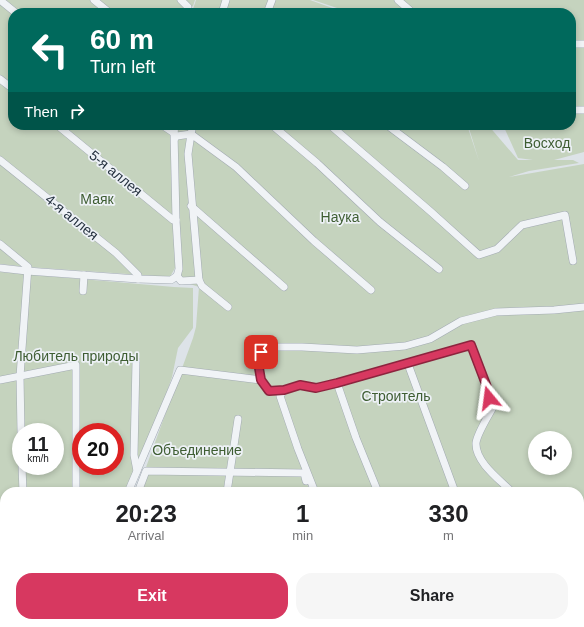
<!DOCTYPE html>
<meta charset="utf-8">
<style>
body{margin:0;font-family:Arial,sans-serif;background:#f6f6f6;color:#202124;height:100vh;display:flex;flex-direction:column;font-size:15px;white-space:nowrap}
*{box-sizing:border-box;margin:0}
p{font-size:13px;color:#757577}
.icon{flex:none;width:22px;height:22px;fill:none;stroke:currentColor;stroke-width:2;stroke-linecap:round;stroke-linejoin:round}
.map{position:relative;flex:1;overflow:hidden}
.panel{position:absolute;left:0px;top:487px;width:584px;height:140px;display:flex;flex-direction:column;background:#fff;border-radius:16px 16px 0 0;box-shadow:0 2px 6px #0003}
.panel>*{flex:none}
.guide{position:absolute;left:8px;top:8px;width:568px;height:122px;border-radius:16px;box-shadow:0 2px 6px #0003;background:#00695c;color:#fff;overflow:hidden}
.tools{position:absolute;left:528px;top:431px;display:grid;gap:8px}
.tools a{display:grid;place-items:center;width:44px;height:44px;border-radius:50%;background:#fff;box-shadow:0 2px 6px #0003;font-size:20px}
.speed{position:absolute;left:12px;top:423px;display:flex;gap:8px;font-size:20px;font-weight:700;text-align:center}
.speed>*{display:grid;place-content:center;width:52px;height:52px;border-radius:50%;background:#fff;box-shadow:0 2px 6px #0003;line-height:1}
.speed small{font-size:10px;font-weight:400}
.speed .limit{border:6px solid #d22;background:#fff;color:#111}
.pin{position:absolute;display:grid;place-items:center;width:34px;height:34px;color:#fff;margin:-17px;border-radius:8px;box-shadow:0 2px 6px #0006}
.me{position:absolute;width:44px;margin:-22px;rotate:344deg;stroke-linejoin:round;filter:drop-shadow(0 0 3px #0008)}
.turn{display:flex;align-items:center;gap:14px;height:84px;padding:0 16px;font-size:18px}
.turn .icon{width:52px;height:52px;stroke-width:2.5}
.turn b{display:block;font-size:28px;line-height:34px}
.then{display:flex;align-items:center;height:38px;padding:0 16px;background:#0003;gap:8px;font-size:15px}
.eta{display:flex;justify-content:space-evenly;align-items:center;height:68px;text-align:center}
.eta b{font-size:24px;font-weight:700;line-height:28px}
.action{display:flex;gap:8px;margin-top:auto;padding:8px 16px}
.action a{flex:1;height:46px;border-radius:16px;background:#d73860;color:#fff;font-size:16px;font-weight:700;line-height:46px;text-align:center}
.action a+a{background:#f6f6f6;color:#202124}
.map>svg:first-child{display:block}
</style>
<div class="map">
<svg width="584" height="627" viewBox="0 0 584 627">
<rect width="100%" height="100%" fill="#dde3e8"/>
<g fill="#c5d3be" fill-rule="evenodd">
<path d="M 0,0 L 195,0 L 193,6 L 184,13 L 13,13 L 13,125 L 172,125 L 175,268 L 170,277 L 28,267 L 0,264 Z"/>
<path d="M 196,0 L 310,0 L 335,9 L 335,13 L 189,13 L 189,10 L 193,9 Z"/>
<path d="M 313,0 L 584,0 L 584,152 L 554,160 L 573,160 L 579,163 L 529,171 L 509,177 L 584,164 L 584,627 L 363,627 L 361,622 L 579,622 L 579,492 L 311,492 L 298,457 L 310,492 L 137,492 L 193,338 L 196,327 L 199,287 L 181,281 L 177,147 C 179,140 177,133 177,125 L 467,125 L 479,161 L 468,125 L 488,125 L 518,160 L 533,160 L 518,158 L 503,125 L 571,125 L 571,13 L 337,13 L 337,8 ZM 535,438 L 565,438 L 565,468 L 535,468 Z"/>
<path d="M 0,272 L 174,287 L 193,288 L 193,328 L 178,348 L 172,377 L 132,492 L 5,492 L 5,622 L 87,622 L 86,627 L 0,627 ZM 21,432 L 55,432 L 55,466 L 21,466 ZM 81,432 L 115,432 L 115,466 L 81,466 Z"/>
<path d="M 90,622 L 188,622 L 188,627 L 88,627 Z"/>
<path d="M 191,622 L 357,622 L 358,627 L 191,627 Z"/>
</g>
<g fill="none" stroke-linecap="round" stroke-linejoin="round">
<defs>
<g id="minor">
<path d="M 0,0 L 16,13"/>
<path d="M 94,0 L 110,13"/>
<path d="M 181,0 L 188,7 L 187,13"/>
<path d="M 398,0 L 413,13"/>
<path d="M 222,13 L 226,0"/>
<path d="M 267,13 L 272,0"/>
<path d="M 571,44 L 584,44"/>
<path d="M 0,79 L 13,89"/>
<path d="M 571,110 L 584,110"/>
<path d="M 57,125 L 173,220 L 176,220"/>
<path d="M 162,125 L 174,133"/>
<path d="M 272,125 L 317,163 L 380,222 L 439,269"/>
<path d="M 330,125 L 430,211 L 479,255 L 497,249 L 522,225 L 565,215 L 573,261"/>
<path d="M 387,125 L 443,167 L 465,186"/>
<path d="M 175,138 L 177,136 L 191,134 L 193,125"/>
<path d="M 0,160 L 116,253 L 138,275 L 138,279"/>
<path d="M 191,206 L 284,287"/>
<path d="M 0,244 L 28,267 L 20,376 L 21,432"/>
<path d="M 0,268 L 27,271 L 138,279 L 171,280 L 177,276 L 179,269 L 176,220 L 174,133 L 175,125"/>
<path d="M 177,276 L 181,281 L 199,280"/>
<path d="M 83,291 L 84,275"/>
<path d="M 228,307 L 202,286 L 199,280 L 188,154 L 191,134 L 236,167 L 314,241 L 371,290"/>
<path d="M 408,364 L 455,492"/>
<path d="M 0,380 L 76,365 L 76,492"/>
<path d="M 337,383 L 356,438 L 378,492"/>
<path d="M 284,390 L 269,391 L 261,380 L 257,356 L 261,352 L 278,347 L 302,347 L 357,350 L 405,346 L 430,339 L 461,321 L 496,312 L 554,310 L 584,307"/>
<path d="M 22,466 L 23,492"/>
<path d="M 137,471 L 180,370 L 261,380"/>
<path d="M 128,492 L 137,471 L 134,455 L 136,361"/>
<path d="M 138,492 L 146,471 L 304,473 L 306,481"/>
<path d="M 227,492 L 238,419"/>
<path d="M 315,492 L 298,449 L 280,396 L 284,390 L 300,385 L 316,388 L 337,383 L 471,345 L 487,387 L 492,409 C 487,418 477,434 476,443 C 475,462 500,480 512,492"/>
<path d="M 26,622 L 26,627"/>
<path d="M 188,622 L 252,627"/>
<path d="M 358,622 L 360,627"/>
<path d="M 364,622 L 365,627"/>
<path d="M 432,622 L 434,627"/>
<path d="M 503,622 L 505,627"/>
<path d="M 572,622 L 574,627"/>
<path d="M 74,627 L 77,622"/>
<path d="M 86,627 L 88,622"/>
<path d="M 272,627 L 272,622"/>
</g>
</defs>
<use href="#minor" stroke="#a2aab2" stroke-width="8"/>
<use href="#minor" stroke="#f0f3f6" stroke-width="7"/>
</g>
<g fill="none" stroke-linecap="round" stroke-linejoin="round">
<defs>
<path id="route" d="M 261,352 L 257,356 L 261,380 L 269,391 L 284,390 L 300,385 L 316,388 L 337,383 L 471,345 L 487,387 L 489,398"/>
</defs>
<use href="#route" stroke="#8c243e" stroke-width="10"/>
<use href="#route" stroke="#d73860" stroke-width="7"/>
</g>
<g text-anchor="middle" stroke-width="3.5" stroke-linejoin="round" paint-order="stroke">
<g font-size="14" fill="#3e5d32" stroke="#edf1f6">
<text x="547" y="148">Восход</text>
<text x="97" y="204">Маяк</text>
<text x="340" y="222">Наука</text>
<text x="76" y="361">Любитель природы</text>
<text x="396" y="401">Строитель</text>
<text x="197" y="455">Объединение</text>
</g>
<g font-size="14" fill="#263240" stroke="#edf1f6">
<text transform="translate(116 173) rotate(39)" y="5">5-я аллея</text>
<text transform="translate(72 217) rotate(39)" y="5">4-я аллея</text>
</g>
</g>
</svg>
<div class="tools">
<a><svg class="icon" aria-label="sound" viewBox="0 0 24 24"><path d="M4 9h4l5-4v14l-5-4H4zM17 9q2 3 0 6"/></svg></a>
</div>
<div class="speed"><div>11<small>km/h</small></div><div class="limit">20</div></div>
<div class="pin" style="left:261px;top:352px;background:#d93025"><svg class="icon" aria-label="arrive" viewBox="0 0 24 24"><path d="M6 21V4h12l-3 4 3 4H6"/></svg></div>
<svg class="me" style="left:489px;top:398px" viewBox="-20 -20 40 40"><path d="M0-17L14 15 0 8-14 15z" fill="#d73860" stroke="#fff" stroke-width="4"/></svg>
<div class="guide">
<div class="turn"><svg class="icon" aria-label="left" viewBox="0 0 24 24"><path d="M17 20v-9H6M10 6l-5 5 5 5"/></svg><div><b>60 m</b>Turn left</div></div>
<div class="then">Then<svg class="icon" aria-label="right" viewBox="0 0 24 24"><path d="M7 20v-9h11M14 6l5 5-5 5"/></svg></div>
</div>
<section class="panel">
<div class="eta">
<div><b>20:23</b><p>Arrival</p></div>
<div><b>1</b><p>min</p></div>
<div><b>330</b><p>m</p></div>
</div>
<div class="action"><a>Exit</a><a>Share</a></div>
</section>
</div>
